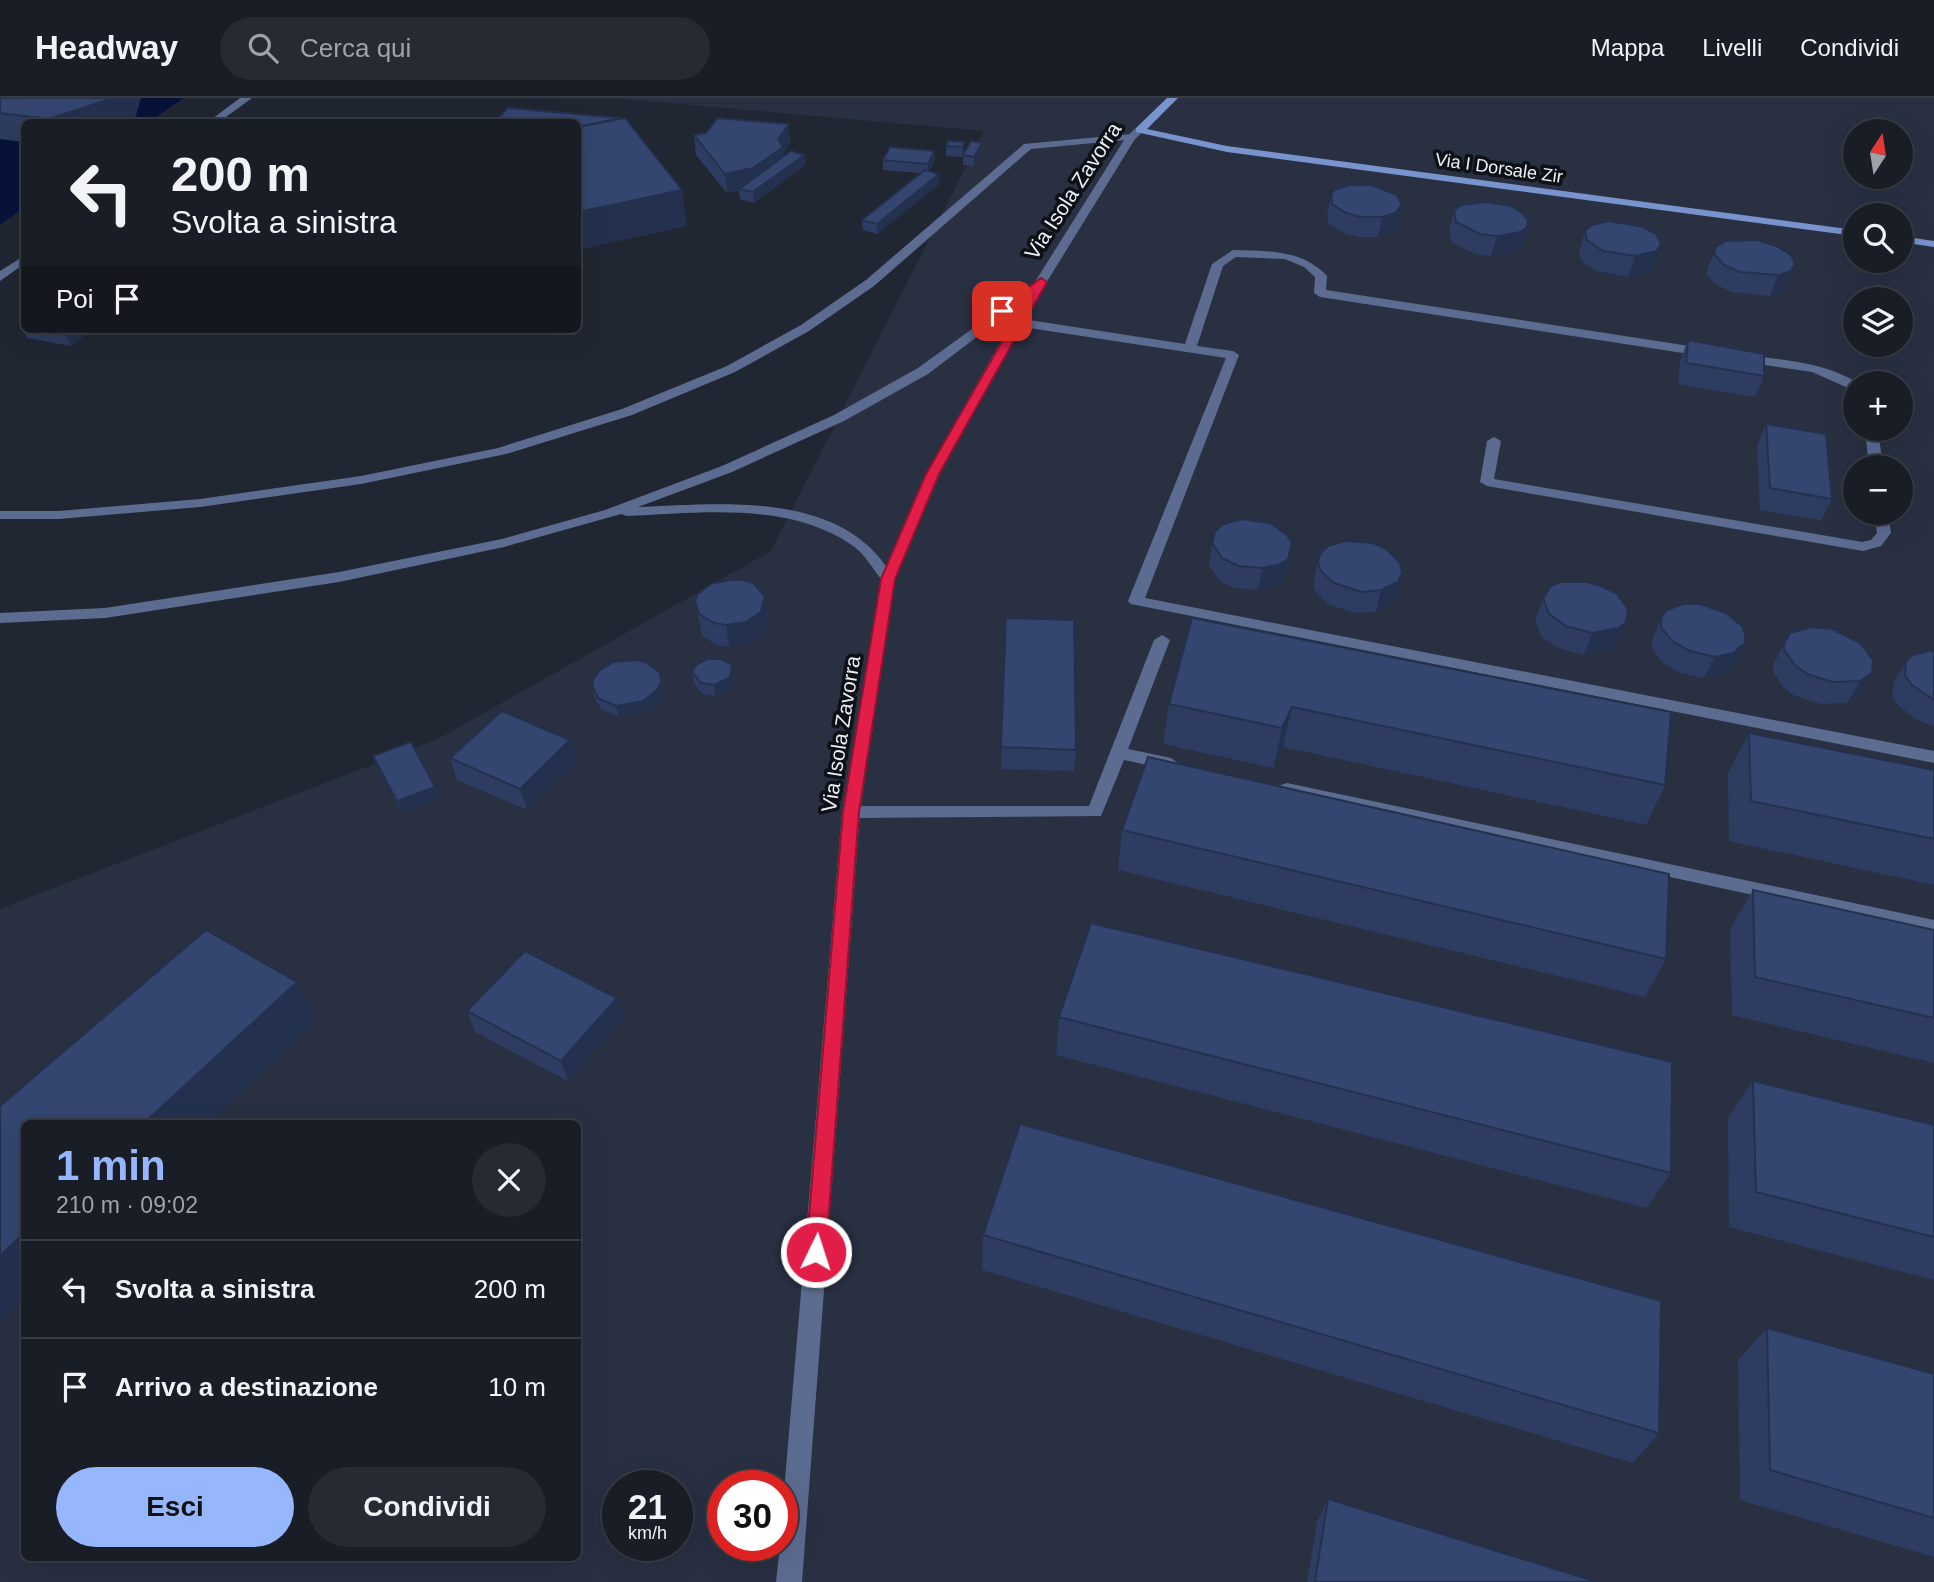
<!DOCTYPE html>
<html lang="it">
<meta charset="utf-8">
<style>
body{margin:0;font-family:Arial,sans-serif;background:#262a32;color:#f1f3f6;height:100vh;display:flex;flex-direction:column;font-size:26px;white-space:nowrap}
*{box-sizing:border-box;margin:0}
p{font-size:23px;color:#9fa2a7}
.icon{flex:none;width:38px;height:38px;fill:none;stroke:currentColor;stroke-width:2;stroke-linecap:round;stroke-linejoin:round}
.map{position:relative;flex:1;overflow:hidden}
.panel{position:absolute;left:21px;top:1022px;width:560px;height:441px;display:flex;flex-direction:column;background:#191d26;border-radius:10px;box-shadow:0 7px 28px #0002,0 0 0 2px #373b43}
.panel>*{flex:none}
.hud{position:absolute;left:21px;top:21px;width:560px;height:214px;border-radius:10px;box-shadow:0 7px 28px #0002,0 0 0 2px #373b43;background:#191d26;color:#f1f3f6;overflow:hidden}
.needle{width:46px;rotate:12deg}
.fabs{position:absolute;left:1843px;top:21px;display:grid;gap:14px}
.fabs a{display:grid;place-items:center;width:70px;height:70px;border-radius:50%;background:#191d26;box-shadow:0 7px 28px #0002,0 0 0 2px #373b43;font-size:35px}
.speed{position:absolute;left:602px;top:1372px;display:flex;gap:14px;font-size:35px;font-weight:700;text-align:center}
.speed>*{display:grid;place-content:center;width:91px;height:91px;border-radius:50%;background:#191d26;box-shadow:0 7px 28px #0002,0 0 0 2px #373b43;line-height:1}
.speed small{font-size:18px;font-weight:400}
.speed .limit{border:10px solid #d22;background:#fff;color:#111}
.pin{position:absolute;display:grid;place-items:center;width:60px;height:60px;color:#fff;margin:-30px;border-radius:14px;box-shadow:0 4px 10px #0006}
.me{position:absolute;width:77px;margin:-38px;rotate:4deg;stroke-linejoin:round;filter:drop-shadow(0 0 5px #0008)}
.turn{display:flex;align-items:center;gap:24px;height:147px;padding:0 35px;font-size:32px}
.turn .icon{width:91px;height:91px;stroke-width:2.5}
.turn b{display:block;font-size:49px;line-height:60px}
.then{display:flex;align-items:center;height:66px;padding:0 35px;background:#0003;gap:14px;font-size:26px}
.round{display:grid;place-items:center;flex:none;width:74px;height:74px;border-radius:37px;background:#262a32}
.summary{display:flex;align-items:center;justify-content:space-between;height:119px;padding:0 35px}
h1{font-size:42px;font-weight:800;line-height:52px;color:#96b6fd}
.button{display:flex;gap:14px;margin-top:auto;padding:14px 35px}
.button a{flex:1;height:80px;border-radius:42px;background:#96b6fd;color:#111;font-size:28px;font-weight:800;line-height:80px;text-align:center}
.button a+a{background:#262a32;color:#f1f3f6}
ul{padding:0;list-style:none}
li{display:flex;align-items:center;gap:21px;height:98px;padding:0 35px;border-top:2px solid #373b43}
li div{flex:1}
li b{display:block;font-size:26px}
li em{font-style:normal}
header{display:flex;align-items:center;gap:42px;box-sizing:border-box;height:98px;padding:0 35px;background:#191d26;border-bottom:2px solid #373b43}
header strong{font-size:33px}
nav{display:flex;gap:38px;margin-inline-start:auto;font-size:24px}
.search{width:490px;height:63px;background:#262a32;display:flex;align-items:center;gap:18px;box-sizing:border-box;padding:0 24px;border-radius:38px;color:#9fa2a7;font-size:26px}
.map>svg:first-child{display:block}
</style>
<header>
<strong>Headway</strong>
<div class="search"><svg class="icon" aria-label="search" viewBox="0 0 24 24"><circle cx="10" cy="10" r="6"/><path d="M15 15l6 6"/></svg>Cerca qui</div>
<nav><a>Mappa</a><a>Livelli</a><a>Condividi</a></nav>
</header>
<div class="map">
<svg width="1934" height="1484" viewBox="0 0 1934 1484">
<rect width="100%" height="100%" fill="#212732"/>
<path fill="#283042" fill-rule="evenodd" d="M 614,0 L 1934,0 L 1934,1484 L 0,1484 L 0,811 L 438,641 L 771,453 L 984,33 ZM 1855,33 L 1900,33 L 1900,79 L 1855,79 ZM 1855,117 L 1900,117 L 1900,163 L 1855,163 ZM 1855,201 L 1900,201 L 1900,247 L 1855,247 ZM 1855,285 L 1900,285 L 1900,331 L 1855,331 ZM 1855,369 L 1900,369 L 1900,415 L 1855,415 ZM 24,1026 L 578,1026 L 578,1460 L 24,1460 ZM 618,1388 L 677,1388 L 677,1447 L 618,1447 ZM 723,1388 L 782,1388 L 782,1447 L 723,1447 Z"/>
<path fill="#071339" d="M 0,0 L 184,0 L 149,24 L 24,24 L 24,110 L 0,127 Z"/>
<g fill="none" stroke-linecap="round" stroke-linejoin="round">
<g fill="#5c6c91" fill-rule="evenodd">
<path d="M 240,0 L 252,0 L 219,24 L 208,24 Z"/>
<path d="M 1131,36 L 1136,39 L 1135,41 L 1031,51 L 874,188 L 809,233 L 735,274 L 632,317 L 506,356 L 361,386 L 200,409 L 59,421 L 0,421 L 0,413 L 59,413 L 200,401 L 361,378 L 498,350 L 622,311 L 727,268 L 801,227 L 866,182 L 1024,46 Z"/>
<path d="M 1233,152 C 1267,153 1302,151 1327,178 L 1326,192 L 1709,251 L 1715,255 L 1709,259 L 1320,199 L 1314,195 L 1315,179 L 1304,169 L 1285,161 L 1236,159 L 1223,168 L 1197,248 L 1233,253 L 1239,257 L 1145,500 L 1934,653 L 1934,665 L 1131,506 L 1128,503 L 1226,260 L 1016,228 L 1010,224 L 1016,220 L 1185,246 L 1212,166 Z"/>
<path d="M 24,158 L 24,166 L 0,183 L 0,173 Z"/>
<path d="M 1740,256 C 1780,262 1823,263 1858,285 L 1855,285 L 1855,293 L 1812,274 L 1736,263 L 1734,260 Z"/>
<path d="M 1865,331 L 1878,331 L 1883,369 L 1869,369 Z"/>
<path d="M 1494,339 L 1501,343 L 1494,381 L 1862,444 L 1871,442 L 1877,435 L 1874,415 L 1888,415 L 1891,435 L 1881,448 L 1863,453 L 1487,388 L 1480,384 L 1487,343 Z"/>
<path d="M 1162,537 L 1170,542 L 1128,651 L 1171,660 L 1179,666 L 1171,672 L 1124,662 L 1101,718 L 851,720 L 845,718 L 842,714 L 845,710 L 851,708 L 1089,708 L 1154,542 Z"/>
<path d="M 1287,685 L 1934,822 L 1934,836 L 1281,695 L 1279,691 L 1281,687 Z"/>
</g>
<path fill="#5c6c91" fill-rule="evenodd" d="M 1136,30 L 1145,32 L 1135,41 L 1022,224 L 940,376 L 895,481 L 860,714 L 802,1484 L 776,1484 L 780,1447 L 782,1447 L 782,1417 L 842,714 L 881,481 C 872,470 865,456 853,448 C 790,403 700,415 627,418 L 621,416 L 504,449 L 339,484 L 105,520 L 0,525 L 0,515 L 105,510 L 339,474 L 502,441 L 605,412 L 722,368 L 834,317 L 918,270 L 1033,187 L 1126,39 ZM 1023,204 L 926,376 L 886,468 C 833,393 719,406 638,409 L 732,374 L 844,323 L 928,276 Z"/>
<g fill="#7993cd" fill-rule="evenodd">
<path d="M 1167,0 L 1178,0 L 1147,31 L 1227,48 L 1855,132 L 1855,138 L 1227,54 L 1136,34 L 1136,30 Z"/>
<path d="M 1900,138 L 1934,143 L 1934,149 L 1900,144 Z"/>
</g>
</g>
<g fill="#2d3c60">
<path d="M 0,0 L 134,24 L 24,24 L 24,44 L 0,41 Z"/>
<path d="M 694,37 L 790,45 L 783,56 L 783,59 L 804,57 L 805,67 L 754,105 L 740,101 L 739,93 L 727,95 L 696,57 Z"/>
<path d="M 964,44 L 964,54 L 962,59 L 946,58 L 946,48 Z"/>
<path d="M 982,45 L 982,55 L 974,68 L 963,67 L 963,57 Z"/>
<path d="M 934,53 L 935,63 L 929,73 L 939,76 L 939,86 L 877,136 L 863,132 L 862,122 L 921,75 L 883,72 L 883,62 Z"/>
<path d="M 1331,97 L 1402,107 L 1398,127 L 1391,135 L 1378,139 L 1359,139 L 1343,135 L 1328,125 L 1327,117 Z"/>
<path d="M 1454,113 L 1522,149 L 1515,154 L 1491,158 L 1475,156 L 1451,144 L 1449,133 Z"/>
<path d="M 1585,133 L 1654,166 L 1650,173 L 1628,179 L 1596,173 L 1581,162 L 1579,154 Z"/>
<path d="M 1757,142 L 1786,186 L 1782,193 L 1770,198 L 1732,194 L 1717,187 L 1707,177 L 1708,169 L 1716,149 Z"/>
<path d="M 24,228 L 24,231 L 92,231 L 71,248 L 27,240 L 22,229 Z"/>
<path d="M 1688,242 L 1764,278 L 1755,299 L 1678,286 L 1680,263 Z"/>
<path d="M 1766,326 L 1832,401 L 1821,422 L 1760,412 L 1757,348 Z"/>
<path d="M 1212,445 L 1292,445 L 1288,467 L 1283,482 L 1274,488 L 1258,492 L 1235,490 L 1219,482 L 1209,467 Z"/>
<path d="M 1318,464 L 1402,474 L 1396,496 L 1392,505 L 1376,514 L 1356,515 L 1329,507 L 1316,494 L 1313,486 Z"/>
<path d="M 765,498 L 768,520 L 764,536 L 749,545 L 729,549 L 717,547 L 702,538 L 695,503 Z"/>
<path d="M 1543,500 L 1617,545 L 1610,552 L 1584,557 L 1558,550 L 1541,538 L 1535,522 Z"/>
<path d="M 1006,520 L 1076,652 L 1074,673 L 1001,671 Z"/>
<path d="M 1192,520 L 1665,687 L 1646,727 L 1283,649 L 1273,670 L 1163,646 L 1169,606 Z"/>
<path d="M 1661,520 L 1734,566 L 1723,577 L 1704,580 L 1680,575 L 1663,565 L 1652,550 L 1652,542 Z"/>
<path d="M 1784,546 L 1872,575 L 1859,597 L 1847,605 L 1821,606 L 1795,598 L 1783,589 L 1773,574 L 1773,567 Z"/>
<path d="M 1934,553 L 1934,628 L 1917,622 L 1899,608 L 1892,598 L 1894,584 L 1906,563 Z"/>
<path d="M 732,571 L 734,582 L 731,591 L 715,598 L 703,596 L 694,586 L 692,574 Z"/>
<path d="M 662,586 L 663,596 L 659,604 L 646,614 L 619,619 L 601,611 L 594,599 L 592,588 Z"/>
<path d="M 1749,635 L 1934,672 L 1934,787 L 1729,743 L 1728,675 Z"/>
<path d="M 373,658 L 439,700 L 401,714 L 378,669 Z"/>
<path d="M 450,660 L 576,664 L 527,712 L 457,682 Z"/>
<path d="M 1122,732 L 1666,861 L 1645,899 L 1118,772 Z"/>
<path d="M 1753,792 L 1934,832 L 1934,965 L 1732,917 L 1730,831 Z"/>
<path d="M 617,900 L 623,921 L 568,983 L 475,934 L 467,913 Z"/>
<path d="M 1059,919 L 1671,1075 L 1647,1110 L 1056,957 Z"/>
<path d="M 1753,983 L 1934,1027 L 1934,1182 L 1729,1129 L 1728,1020 Z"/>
<path d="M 983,1137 L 1659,1335 L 1633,1365 L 982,1172 Z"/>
<path d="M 1767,1230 L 1934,1276 L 1934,1459 L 1740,1402 L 1738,1262 Z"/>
<path d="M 1328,1401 L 1597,1484 L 1307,1484 L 1317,1424 Z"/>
</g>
<g fill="#24314e">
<path d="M 113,0 L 141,0 L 134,24 L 50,24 L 49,21 Z"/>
<path d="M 789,26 L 790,45 L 783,56 L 784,68 L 739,91 L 739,93 L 727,95 L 725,76 L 778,41 Z"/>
<path d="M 964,44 L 964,54 L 962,59 L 962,49 Z"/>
<path d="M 982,45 L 982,55 L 974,68 L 974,59 Z"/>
<path d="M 934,53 L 935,63 L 928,76 L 928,66 Z"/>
<path d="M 804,57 L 805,67 L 754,105 L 753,94 Z"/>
<path d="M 939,76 L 939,86 L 877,136 L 877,126 Z"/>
<path d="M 682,92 L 687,128 L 578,152 L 578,114 Z"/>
<path d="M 1402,107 L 1398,127 L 1391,135 L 1378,139 L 1382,119 Z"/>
<path d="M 1527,129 L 1522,149 L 1515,154 L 1491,158 L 1497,138 Z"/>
<path d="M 1661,145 L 1654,166 L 1650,173 L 1628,179 L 1635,158 Z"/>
<path d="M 1795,166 L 1786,186 L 1782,193 L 1770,198 L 1778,177 Z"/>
<path d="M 73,231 L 92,231 L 71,248 L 66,237 Z"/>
<path d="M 1292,445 L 1288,467 L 1283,482 L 1274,488 L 1258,492 L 1262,470 Z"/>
<path d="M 1402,474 L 1396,496 L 1392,505 L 1376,514 L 1381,492 Z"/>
<path d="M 765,498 L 768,520 L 764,536 L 749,545 L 729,549 L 726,527 Z"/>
<path d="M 1626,524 L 1617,545 L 1610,552 L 1584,557 L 1592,535 Z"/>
<path d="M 1745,545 L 1734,566 L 1723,577 L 1704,580 L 1715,559 Z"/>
<path d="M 732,571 L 734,582 L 731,591 L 715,598 L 714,587 Z"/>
<path d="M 660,575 L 663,596 L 659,604 L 646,614 L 619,619 L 616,608 Z"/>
<path d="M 1872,575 L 1859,597 L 1847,605 L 1860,583 Z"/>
<path d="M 1292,609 L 1283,649 L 1273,670 L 1282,630 Z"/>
<path d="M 570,642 L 576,664 L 527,712 L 520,691 Z"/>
<path d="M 435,689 L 439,700 L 401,714 L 397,703 Z"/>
<path d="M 297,884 L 317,922 L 208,1026 L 143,1026 Z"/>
<path d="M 617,900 L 623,921 L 568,983 L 561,963 Z"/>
<path d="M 24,1135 L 24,1200 L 0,1224 L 0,1158 Z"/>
</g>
<g fill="#344670" stroke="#24314e" stroke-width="2">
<path d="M 0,0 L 113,0 L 49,21 L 0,15 Z"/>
<path d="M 508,10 L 621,20 L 578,29 L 578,24 L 495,24 Z"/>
<path d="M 625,20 L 682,92 L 578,114 L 578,29 Z"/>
<path d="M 718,20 L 789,26 L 778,41 L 783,49 L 753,70 L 725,76 L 694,37 L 706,35 Z"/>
<path d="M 948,43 L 964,44 L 962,49 L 946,48 Z"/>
<path d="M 971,43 L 982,45 L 974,59 L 963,57 Z"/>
<path d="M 890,49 L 934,53 L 928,66 L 883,62 Z"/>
<path d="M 791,53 L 804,57 L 753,94 L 739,91 Z"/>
<path d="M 925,72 L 939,76 L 877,126 L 862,122 Z"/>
<path d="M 1349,87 L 1372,87 L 1397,97 L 1402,107 L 1395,115 L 1382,119 L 1362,119 L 1346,115 L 1332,106 L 1331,97 L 1334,92 Z"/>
<path d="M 1488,104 L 1511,108 L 1522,115 L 1528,122 L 1527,129 L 1521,134 L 1497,138 L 1480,136 L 1456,124 L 1454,113 L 1461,107 Z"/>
<path d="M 1609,123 L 1643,129 L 1656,136 L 1661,145 L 1657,153 L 1635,158 L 1603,153 L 1587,142 L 1585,133 L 1592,127 Z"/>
<path d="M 1757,142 L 1776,148 L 1791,157 L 1795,166 L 1791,173 L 1778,177 L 1740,174 L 1724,167 L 1714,156 L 1716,149 L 1726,143 Z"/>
<path d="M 31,231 L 73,231 L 66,237 Z"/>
<path d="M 1688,242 L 1764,256 L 1764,278 L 1686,265 Z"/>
<path d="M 1766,326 L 1826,336 L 1832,401 L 1770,390 Z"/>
<path d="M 1241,421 L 1270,425 L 1287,437 L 1292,445 L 1288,461 L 1278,467 L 1262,470 L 1239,468 L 1222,460 L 1212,445 L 1215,434 L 1222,427 Z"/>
<path d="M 1346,443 L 1373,445 L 1386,451 L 1400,465 L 1402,474 L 1398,484 L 1381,492 L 1362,494 L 1334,485 L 1321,473 L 1318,464 L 1320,456 L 1328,448 Z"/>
<path d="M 731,482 L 743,482 L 753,485 L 765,498 L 761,514 L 746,524 L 726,527 L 714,525 L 699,516 L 695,503 L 698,496 L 711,486 Z"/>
<path d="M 1561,484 L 1587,484 L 1601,488 L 1616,495 L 1628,511 L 1626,524 L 1619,530 L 1592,535 L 1566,528 L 1549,516 L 1543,500 L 1551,488 Z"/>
<path d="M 1683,506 L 1700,506 L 1726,515 L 1742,528 L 1745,537 L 1745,545 L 1733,555 L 1715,559 L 1690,553 L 1672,543 L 1661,529 L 1661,520 L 1667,512 Z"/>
<path d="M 1006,520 L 1074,522 L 1076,652 L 1001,649 Z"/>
<path d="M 1192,520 L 1671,614 L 1665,687 L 1292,609 L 1282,630 L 1169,606 Z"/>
<path d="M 1812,529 L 1832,531 L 1860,545 L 1873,562 L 1872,575 L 1860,583 L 1833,584 L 1807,576 L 1795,567 L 1784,552 L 1784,546 L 1790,535 Z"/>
<path d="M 1929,553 L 1934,553 L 1934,602 L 1931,600 L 1912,587 L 1905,577 L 1906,563 L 1913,557 Z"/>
<path d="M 707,561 L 721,561 L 731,566 L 732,571 L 729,580 L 714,587 L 701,585 L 692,574 L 696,567 Z"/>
<path d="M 635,562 L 646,564 L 660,575 L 661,584 L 657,592 L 643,603 L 616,608 L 598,600 L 592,588 L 594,580 L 600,572 L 614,564 Z"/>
<path d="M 502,613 L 570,642 L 520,691 L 450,660 Z"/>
<path d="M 1749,635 L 1934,672 L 1934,741 L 1751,703 Z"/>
<path d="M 411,644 L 435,689 L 397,703 L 373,658 Z"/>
<path d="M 1148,659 L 1669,776 L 1666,861 L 1122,732 Z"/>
<path d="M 1753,792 L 1934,832 L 1934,920 L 1755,879 Z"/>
<path d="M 1091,825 L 1672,964 L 1671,1075 L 1059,919 Z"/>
<path d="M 206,832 L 297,884 L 143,1026 L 24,1026 L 24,1135 L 0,1158 L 0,1008 Z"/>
<path d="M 525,853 L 617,900 L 561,963 L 467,913 Z"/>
<path d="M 1753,983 L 1934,1027 L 1934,1139 L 1756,1094 Z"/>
<path d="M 1020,1026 L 1661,1203 L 1659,1335 L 983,1137 Z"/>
<path d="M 1767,1230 L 1934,1276 L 1934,1420 L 1770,1372 Z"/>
<path d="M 1328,1401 L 1597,1484 L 1315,1484 Z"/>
</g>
<path fill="#e11d48" stroke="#92132f" stroke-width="2" d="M 1041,180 L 1047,184 L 939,376 L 895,481 L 859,714 L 826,1154 L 823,1160 L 816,1163 L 809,1160 L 806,1154 L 843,714 L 881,481 L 926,376 L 1027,200 L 1006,216 L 997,213 Z"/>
<g text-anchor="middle" stroke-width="7" stroke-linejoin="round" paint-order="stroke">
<g font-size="18" fill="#eaeef6" stroke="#0d1015">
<text transform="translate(1499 70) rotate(8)" y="6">Via I Dorsale Zir</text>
</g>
<g font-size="21" fill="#eaeef6" stroke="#0d1015">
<text transform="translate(1073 93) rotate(-57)" y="7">Via Isola Zavorra</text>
<text transform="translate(841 636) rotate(-81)" y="7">Via Isola Zavorra</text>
</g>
</g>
</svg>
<div class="fabs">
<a><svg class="needle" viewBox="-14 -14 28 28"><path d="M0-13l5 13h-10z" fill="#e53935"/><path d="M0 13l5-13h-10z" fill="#9fa2a7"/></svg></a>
<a><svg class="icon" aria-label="search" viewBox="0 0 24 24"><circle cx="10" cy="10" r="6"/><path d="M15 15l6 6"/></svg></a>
<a><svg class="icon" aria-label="layers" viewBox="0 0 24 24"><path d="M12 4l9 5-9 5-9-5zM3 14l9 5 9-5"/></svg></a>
<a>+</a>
<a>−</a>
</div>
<div class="speed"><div>21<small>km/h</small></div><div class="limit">30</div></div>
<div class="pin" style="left:1002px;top:213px;background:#d93025"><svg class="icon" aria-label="arrive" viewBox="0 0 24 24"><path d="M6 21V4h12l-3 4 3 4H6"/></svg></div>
<svg class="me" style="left:816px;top:1154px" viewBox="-20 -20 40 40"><circle r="17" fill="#e11d48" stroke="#fff" stroke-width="3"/><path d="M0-11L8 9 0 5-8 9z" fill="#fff"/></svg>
<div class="hud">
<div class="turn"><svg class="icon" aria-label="left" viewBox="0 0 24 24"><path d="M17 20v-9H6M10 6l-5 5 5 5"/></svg><div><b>200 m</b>Svolta a sinistra</div></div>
<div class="then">Poi<svg class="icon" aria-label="arrive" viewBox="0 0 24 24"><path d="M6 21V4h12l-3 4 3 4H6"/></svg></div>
</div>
<section class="panel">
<div class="summary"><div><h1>1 min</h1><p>210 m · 09:02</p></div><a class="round"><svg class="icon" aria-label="close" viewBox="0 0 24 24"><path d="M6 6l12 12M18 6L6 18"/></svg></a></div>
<ul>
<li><svg class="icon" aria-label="left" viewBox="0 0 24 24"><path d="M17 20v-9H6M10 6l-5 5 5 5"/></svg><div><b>Svolta a sinistra</b></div><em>200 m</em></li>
<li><svg class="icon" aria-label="arrive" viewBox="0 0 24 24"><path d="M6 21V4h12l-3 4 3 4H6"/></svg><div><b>Arrivo a destinazione</b></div><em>10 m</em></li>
</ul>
<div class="button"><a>Esci</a><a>Condividi</a></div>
</section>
</div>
